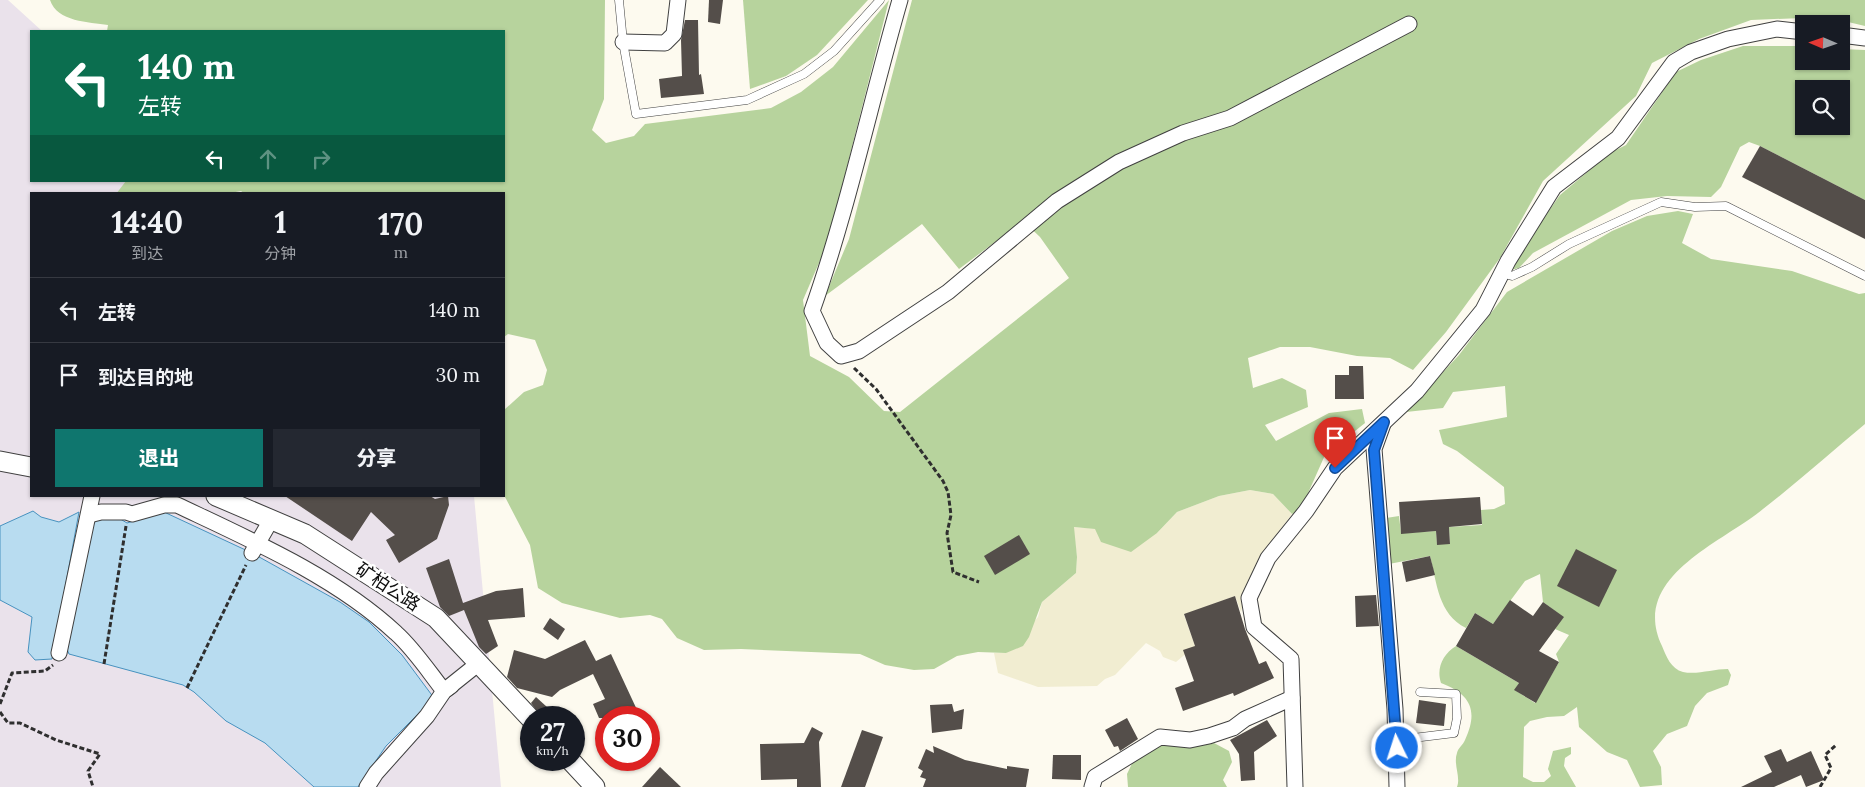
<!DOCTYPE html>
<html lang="zh">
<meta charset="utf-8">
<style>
body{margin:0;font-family:Lora,"Noto Sans SC",serif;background:#242831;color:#f1f3f6;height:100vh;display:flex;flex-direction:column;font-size:19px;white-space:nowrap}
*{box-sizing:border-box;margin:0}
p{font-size:16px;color:#9ea1a6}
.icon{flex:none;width:28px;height:28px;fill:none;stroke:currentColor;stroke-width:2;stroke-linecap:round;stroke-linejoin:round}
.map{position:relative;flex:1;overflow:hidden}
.details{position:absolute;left:30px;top:192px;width:475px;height:305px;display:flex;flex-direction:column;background:#171b24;border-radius:0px;box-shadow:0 1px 4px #0004}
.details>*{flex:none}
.top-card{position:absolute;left:30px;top:30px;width:475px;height:152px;border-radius:0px;box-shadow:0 1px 4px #0004;background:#0b6e4f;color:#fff;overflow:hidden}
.needle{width:32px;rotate:272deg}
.tools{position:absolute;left:1795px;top:15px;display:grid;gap:10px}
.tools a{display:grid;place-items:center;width:55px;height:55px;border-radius:0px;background:#171b24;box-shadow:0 1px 4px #0004;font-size:25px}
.speed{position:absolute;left:520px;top:706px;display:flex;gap:10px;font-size:25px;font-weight:700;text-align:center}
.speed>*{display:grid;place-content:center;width:65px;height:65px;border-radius:50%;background:#171b24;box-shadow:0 1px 4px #0004;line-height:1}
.speed small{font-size:12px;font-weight:400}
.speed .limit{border:8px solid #d22;background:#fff;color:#111}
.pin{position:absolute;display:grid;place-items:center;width:42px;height:42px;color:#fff;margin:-51px -21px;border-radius:50% 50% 50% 0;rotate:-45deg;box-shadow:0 0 5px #0007}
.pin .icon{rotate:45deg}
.me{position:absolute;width:55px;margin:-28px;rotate:356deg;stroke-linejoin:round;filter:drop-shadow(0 0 4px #0008)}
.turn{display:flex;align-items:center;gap:18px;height:105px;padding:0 25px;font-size:22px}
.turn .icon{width:65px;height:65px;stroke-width:2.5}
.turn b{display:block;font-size:35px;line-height:42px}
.lanes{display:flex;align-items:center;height:48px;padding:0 25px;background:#0003;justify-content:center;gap:25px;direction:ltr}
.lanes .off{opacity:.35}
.eta{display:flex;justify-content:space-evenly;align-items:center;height:85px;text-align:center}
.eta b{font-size:30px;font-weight:800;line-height:35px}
.button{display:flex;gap:10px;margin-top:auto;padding:10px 25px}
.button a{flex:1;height:58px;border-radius:0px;background:#0f766e;color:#fff;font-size:20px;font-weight:800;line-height:58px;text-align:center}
.button a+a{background:#242831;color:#f1f3f6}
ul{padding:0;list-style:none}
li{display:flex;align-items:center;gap:15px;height:65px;padding:0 25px;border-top:1px solid #363941}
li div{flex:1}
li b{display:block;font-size:19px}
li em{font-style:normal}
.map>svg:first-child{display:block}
</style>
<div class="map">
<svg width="1865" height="787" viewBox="0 0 1865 787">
<rect width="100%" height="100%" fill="#fdfaef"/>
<path fill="#eae2eb" d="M 0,0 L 8,0 L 42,31 L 31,31 L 31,181 L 203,181 L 214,194 L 31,194 L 31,496 L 474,496 L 501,787 L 0,787 Z"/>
<path fill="#f1edd1" d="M 1250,490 L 1273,494 L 1292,514 L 1264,551 L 1244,599 L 1241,612 L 1235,596 L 1184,615 L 1195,646 L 1176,662 L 1163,657 L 1160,651 L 1146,643 L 1115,675 L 1105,679 L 1097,686 L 1038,687 L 998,673 L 994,653 L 1006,653 L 1038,617 L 1042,602 L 1076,573 L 1077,557 L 1073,527 L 1157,533 L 1177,512 L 1219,496 Z"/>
<g fill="#b7d39d" fill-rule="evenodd">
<path d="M 50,0 L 605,0 L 604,99 L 592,130 L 606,143 L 634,136 L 645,124 L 771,108 L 801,92 L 833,67 L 889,0 L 828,242 L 803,300 L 810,356 L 849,377 L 884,411 L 900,412 L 1069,278 L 1040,237 L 1023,221 L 959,269 L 922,224 L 825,296 L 849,239 L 912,0 L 1865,0 L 1865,26 L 1827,17 L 1751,20 L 1699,39 L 1652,63 L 1636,96 L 1543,181 L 1500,258 L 1446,332 L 1413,370 L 1390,358 L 1357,356 L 1310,347 L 1280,347 L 1248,358 L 1253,388 L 1282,378 L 1306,390 L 1308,407 L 1265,425 L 1276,441 L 1329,413 L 1362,409 L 1365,423 L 1325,455 L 1301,509 L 1292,514 L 1273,494 L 1250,490 L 1219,496 L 1177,512 L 1157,533 L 1131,552 L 1101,542 L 1095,529 L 1074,527 L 1077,557 L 1076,573 L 1042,602 L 1029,637 L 1023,646 L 1006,653 L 978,652 L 957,656 L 934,669 L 914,670 L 885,665 L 860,654 L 741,649 L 704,650 L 677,638 L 662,619 L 650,615 L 620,618 L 562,603 L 538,588 L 530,545 L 504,495 L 504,410 L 524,392 L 543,385 L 547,370 L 535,340 L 508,334 L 504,337 L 504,194 L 245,194 L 241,191 L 225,194 L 116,194 L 126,181 L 504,181 L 504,31 L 107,31 L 108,25 C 89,22 57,22 50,0 Z"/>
<path d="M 743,0 L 868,0 L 817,55 L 786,76 L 750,89 Z"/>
<path d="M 1743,46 L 1804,46 L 1804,61 L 1841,61 L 1841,49 L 1865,50 L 1865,200 L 1760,146 L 1749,142 L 1740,147 L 1721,187 L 1711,197 L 1667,196 L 1631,200 L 1533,253 L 1519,268 L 1511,270 L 1524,246 L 1560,195 L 1610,153 L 1626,145 L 1676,72 L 1701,60 ZM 1804,89 L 1841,89 L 1841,126 L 1804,126 Z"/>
<path d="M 1678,211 L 1693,214 L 1682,243 L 1711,259 L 1792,271 L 1859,294 L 1865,293 L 1865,424 C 1831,452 1798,482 1763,509 C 1722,543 1629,577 1662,646 C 1666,656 1671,669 1683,672 C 1697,675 1713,669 1728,669 L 1731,675 L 1728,685 L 1707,693 L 1695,706 L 1687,726 L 1667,734 L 1653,751 L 1661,767 L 1662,785 L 1640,787 L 1627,760 L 1607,752 L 1579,727 L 1577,707 L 1564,716 L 1547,717 L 1530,721 L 1524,727 L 1523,777 L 1533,782 L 1544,782 L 1551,776 L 1548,769 L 1553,751 L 1571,747 L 1571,754 L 1565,758 L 1564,766 L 1576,787 L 1457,787 C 1461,777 1453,764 1457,753 C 1458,748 1463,745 1465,740 C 1479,710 1470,694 1441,683 C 1436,668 1443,654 1456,646 L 1519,683 L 1515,690 L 1535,703 L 1559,662 L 1556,654 L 1569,635 L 1555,629 L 1563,617 L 1543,602 L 1540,574 L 1525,581 L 1493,624 L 1475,613 L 1466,628 C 1438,614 1437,583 1430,556 L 1389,564 L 1386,518 L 1399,516 L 1401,533 L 1436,531 L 1437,544 L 1450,544 L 1449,527 L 1482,525 L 1481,510 L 1494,509 L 1505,504 L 1504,487 L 1457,451 L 1443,444 L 1439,430 L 1507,417 L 1505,386 L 1453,392 L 1443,408 L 1406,412 L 1459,355 L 1507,292 L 1612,231 L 1647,216 Z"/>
<path d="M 1209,736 L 1214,743 L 1229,751 L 1232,762 L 1223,780 L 1227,787 L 1128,787 L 1127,774 L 1140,747 Z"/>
</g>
<g fill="#b8dcf0" stroke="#4792bf">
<path d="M 33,511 L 41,517 L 59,522 L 79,512 L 52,659 L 35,660 L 28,652 L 32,617 L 0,600 L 0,526 Z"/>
<path d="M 164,512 L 252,553 L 340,602 L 369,622 L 402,655 L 434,698 L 386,746 L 358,787 L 314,787 L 265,743 L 226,721 L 194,692 L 183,685 L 69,654 L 67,649 L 92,518 L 117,517 L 127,523 Z"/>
</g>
<g fill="#544e4a">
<path d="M 709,0 L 723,0 L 720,24 L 708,22 Z"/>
<path d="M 685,20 L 698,20 L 699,75 L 701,74 L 704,94 L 661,98 L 659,79 L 682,76 L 681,40 Z"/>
<path d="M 1760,146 L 1865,200 L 1865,239 L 1742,177 Z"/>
<path d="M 1349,366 L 1363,366 L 1364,399 L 1335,399 L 1335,375 L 1349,375 Z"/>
<path d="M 285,496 L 430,496 L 435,499 L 448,496 L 449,505 L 437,539 L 399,563 L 386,540 L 395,535 L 371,512 L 352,541 Z"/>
<path d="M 1480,497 L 1482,524 L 1449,527 L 1450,544 L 1437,545 L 1436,531 L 1401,534 L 1399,502 Z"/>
<path d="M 1019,535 L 1030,554 L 995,575 L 984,556 Z"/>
<path d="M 1576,549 L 1617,570 L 1599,607 L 1557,586 Z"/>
<path d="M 1430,556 L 1435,575 L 1406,582 L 1402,562 Z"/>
<path d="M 449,559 L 463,603 L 496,591 L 523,588 L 525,617 L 488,620 L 498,646 L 486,654 L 479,647 L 464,610 L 449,616 L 440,607 L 426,568 Z"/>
<path d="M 1376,595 L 1379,626 L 1356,627 L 1355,596 Z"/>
<path d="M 1235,596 L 1245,629 L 1259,664 L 1266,661 L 1274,678 L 1234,696 L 1233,693 L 1183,711 L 1175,688 L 1194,681 L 1183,650 L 1195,646 L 1184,614 Z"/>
<path d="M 1510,600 L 1533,616 L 1543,602 L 1564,617 L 1539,651 L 1559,662 L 1536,703 L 1514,690 L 1519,683 L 1456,646 L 1475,613 L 1493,624 Z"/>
<path d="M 550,618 L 565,629 L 558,640 L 543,629 Z"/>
<path d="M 585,640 L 596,661 L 611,654 L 638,712 L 628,718 L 599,718 L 593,704 L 605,699 L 593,674 L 560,690 L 552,697 L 517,688 L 507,677 L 514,650 L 545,659 Z"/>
<path d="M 536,697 L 559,718 L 542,718 L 531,703 Z"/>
<path d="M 1419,700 L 1446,704 L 1444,726 L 1416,723 Z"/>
<path d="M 952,704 L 954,712 L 964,709 L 962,729 L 932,733 L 930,705 Z"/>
<path d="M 1127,718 L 1138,739 L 1120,751 L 1118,746 L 1114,747 L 1105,730 Z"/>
<path d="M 1267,720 L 1277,736 L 1254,752 L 1255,780 L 1241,781 L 1239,754 L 1230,740 Z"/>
<path d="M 812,727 L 823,733 L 819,742 L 821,787 L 797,787 L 797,779 L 761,780 L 760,744 L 804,743 Z"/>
<path d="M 862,730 L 883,737 L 865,787 L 841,787 Z"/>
<path d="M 933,746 L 965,760 L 1007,769 L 1007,766 L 1029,769 L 1026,787 L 923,787 L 926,779 L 920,777 L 923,771 L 918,768 L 926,749 L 934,753 Z"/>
<path d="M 1781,749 L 1787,762 L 1811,751 L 1824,780 L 1806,787 L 1801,775 L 1774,787 L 1741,787 L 1772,772 L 1764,756 Z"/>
<path d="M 1053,755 L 1081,755 L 1081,780 L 1052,779 Z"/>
<path d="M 660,767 L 681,787 L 642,787 Z"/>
</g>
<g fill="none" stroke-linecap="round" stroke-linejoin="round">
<defs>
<g id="service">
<path d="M 619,0 L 623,42 L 636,114 L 747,100 L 804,74 L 834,51 L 880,0"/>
<path d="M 1501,273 L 1512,276 L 1532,267 L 1569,244 L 1661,202 L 1695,207 L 1726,206 L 1865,276"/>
<path d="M 1397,740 L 1454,733 L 1457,718 L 1456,694 L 1420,692"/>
</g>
<g id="minor">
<path d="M 900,0 C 870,104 848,209 812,311 L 827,343 L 841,356 L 859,351 L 948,292 L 1057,201 L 1119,162 L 1183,133 L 1230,118 L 1409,24"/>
<path d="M 1841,35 L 1865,38"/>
<path d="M 623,42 L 665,43 L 674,34 L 678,0"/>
<path d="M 1383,424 L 1374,449 L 1395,709 L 1397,787"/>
<path d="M 89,515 L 101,512 L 126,512 L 132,514 L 164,505 L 177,505 C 251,540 336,577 396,633 C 414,649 429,672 444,691 L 479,663"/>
<path d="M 252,553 L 271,520"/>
<path d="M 59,653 L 92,496"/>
<path d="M 367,787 L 376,773 L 427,716 L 444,691 L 451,686"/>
<path d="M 1092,787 L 1095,777 L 1160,737 L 1190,740 L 1209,736 L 1233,728 L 1245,719 L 1292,698"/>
<path d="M 1295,787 L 1291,659 L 1254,627 L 1249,598 L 1268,558 L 1306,511 L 1335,468 L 1417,391 L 1483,310 L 1508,261 L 1554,187 L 1618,138 L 1674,62 L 1691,52 L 1728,39 L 1777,29 L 1804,32"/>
</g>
<g id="tertiary">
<path d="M 0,461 L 31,467"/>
<path d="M 216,496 L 305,534 L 436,618 L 531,719"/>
<path d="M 570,760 L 595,787"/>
</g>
</defs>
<use href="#service" stroke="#404040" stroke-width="9"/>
<use href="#minor" stroke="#404040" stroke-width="17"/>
<use href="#tertiary" stroke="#404040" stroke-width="21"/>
<g stroke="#2f2f2f" stroke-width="3" stroke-dasharray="5 2.5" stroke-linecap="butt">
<path d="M 854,368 L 876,389 L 943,481 L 948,492 L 951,515 L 947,533 L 953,572 L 979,582"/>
<path d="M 104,664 L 126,526"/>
<path d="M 187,688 L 246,565"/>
<path d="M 0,704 L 12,673 L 45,671 L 53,665"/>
<path d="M 0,712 L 8,723 L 20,723 L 56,740 L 100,754 L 88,771 L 93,787"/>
<path d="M 1820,787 L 1831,768 L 1825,755 L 1836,745"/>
</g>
<use href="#service" stroke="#fff" stroke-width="8"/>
<use href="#minor" stroke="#fff" stroke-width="15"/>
<use href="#tertiary" stroke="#fff" stroke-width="19"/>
</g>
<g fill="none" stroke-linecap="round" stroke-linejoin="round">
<defs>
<path id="route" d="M 1335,468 L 1384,422 L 1374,450 L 1397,748"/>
</defs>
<use href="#route" stroke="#114b97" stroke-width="12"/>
<use href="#route" stroke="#1a73e8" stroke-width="9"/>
</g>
<g text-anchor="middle" stroke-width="5" stroke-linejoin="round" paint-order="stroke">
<g font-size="18" fill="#0d0d0d" stroke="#fff">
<text transform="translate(388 587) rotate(33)" y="6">矿柏公路</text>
</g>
</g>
</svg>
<div class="tools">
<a><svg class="needle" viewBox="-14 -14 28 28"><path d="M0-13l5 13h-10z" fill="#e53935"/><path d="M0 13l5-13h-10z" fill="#9ea1a6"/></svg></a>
<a><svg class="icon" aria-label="search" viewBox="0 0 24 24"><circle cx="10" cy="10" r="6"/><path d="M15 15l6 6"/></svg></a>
</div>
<div class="speed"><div>27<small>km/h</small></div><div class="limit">30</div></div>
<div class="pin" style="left:1335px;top:468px;background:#d93025"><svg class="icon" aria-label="arrive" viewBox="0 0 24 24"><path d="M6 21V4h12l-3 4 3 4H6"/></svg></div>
<svg class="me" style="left:1397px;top:748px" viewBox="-20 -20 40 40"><circle r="17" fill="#1a73e8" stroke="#fff" stroke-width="3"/><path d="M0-11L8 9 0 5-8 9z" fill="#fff"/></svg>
<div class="top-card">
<div class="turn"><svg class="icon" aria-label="left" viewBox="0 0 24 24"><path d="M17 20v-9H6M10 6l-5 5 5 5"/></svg><div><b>140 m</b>左转</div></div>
<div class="lanes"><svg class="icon" aria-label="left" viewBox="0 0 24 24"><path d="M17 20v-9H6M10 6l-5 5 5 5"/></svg><svg class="icon off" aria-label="ahead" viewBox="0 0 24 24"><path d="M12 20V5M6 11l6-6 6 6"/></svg><svg class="icon off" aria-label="right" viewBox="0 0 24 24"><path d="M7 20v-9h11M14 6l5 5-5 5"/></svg></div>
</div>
<section class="details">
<div class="eta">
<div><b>14:40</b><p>到达</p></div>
<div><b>1</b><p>分钟</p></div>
<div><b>170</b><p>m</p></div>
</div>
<ul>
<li><svg class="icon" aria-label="left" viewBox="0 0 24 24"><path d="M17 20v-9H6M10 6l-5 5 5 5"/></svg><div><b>左转</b></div><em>140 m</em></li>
<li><svg class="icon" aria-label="arrive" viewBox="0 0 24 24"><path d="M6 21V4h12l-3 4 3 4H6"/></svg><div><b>到达目的地</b></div><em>30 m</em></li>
</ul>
<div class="button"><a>退出</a><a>分享</a></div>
</section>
</div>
